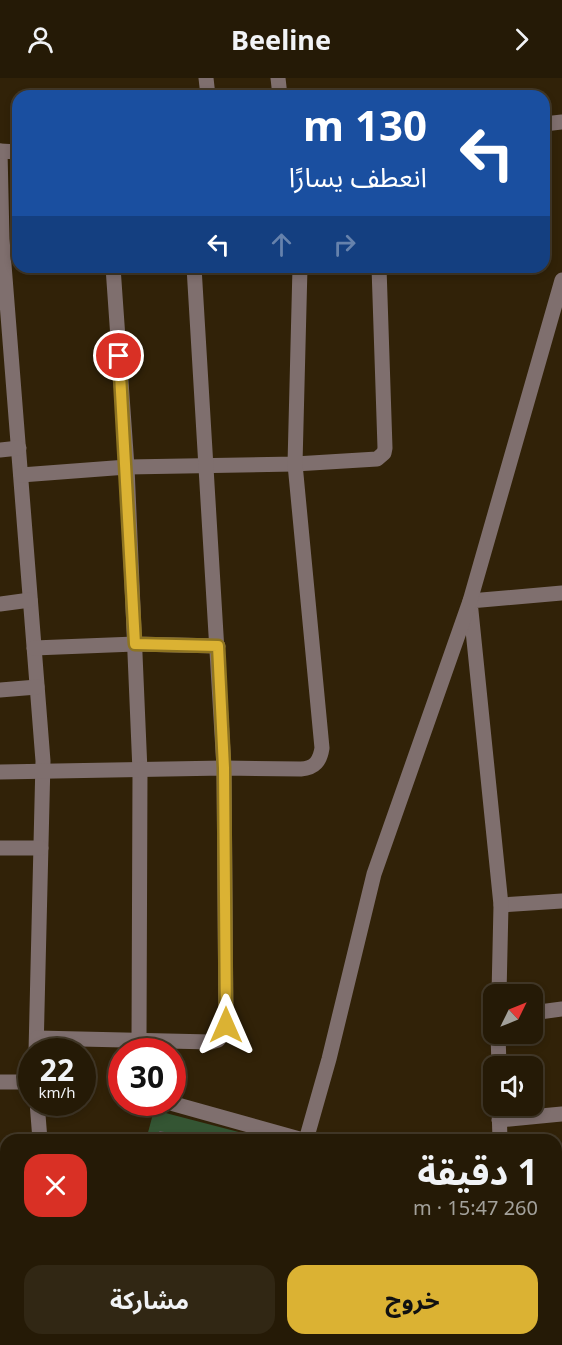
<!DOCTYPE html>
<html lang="ar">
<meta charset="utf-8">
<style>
body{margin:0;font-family:"Noto Sans","Noto Sans Arabic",sans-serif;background:#312714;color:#f1f3f6;direction:rtl;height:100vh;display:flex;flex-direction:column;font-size:22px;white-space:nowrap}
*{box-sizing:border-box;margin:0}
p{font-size:20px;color:#a3a19b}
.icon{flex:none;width:33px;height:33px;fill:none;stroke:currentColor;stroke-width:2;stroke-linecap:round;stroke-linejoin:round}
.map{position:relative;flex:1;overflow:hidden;direction:ltr}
.side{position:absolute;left:0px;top:1056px;width:562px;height:212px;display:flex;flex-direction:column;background:#251a06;border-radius:18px 18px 0 0;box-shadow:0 3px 9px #0003,0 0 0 2px #423828;direction:rtl}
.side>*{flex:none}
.guide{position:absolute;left:12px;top:12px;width:538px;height:183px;border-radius:18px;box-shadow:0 3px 9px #0003,0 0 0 2px #423828;direction:rtl;background:#1a4fa0;color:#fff;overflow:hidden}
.needle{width:39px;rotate:47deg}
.buttons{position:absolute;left:483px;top:906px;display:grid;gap:12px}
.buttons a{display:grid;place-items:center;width:60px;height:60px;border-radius:12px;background:#251a06;box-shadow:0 3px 9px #0003,0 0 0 2px #423828;font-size:30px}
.speed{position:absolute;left:18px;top:960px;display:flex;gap:12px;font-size:30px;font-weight:700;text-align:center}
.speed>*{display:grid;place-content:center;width:78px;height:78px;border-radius:50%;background:#251a06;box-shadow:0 3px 9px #0003,0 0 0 2px #423828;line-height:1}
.speed small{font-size:15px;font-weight:400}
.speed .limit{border:9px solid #d22;background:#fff;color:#111}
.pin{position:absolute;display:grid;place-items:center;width:51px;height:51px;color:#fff;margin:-26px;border:3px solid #fff;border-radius:50%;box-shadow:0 2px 6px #0007}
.me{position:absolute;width:66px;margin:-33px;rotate:0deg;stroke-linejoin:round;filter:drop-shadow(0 0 4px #0008)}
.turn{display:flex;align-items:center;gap:21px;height:126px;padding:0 24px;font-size:27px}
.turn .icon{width:78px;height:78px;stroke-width:2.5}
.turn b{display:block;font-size:42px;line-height:51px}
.lanes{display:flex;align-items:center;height:57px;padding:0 24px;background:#0003;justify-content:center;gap:30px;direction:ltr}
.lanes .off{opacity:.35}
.round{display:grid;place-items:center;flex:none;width:63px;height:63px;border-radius:18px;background:#312714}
.overview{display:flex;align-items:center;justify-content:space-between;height:102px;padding:0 24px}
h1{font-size:36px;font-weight:700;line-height:45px}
.action{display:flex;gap:12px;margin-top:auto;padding:12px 24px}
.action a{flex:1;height:69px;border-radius:18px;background:#dbb233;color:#111;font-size:24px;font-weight:700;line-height:69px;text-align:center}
.action a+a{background:#312714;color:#f1f3f6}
header{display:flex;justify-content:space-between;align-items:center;height:78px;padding:0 24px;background:#251a06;font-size:27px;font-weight:700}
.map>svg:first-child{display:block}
</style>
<header><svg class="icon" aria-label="forward" viewBox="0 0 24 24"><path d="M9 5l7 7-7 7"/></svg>Beeline<svg class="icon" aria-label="person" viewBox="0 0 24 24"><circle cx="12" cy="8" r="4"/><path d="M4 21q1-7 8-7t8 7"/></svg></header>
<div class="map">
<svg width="562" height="1267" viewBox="0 0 562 1267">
<rect width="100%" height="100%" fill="#312208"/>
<g fill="#345533">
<path d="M 154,1032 L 269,1062 L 146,1062 Z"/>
<path d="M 94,1262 L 371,1262 L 369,1267 L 93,1267 Z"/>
</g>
<g fill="#584155" stroke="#6f566b" stroke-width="1.5">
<path d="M 160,1054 L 172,1056 L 171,1062 L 159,1062 Z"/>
<path d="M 103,1262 L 124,1262 L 122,1267 L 102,1267 Z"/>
</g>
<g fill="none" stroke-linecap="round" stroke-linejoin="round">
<g stroke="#7f6f6e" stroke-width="15">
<path d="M 206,0 L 208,18"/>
<path d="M 278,0 L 280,18"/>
<path d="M 544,46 L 562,44"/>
<path d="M 0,73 L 2,161 L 43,683 L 36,974"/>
<path d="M 0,73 L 18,74"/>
<path d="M 113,189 L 127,389 L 140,693 L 139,962"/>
<path d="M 0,372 L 19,370"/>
<path d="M 21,397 L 127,389 L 295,386 L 377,381 L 384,375 L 385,370 L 379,189"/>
<path d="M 0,526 L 30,522"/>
<path d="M 34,570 L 135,566 L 218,568"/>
<path d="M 0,612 L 37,609"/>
<path d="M 0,694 L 224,690 L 301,691 C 315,690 320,683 322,670 L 295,386 L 300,189"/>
<path d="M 0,770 L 41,770"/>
<path d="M 501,827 L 562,823"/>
<path d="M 499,916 L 501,827 L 470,523 L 562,515"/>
<path d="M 532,935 L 562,931"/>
<path d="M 498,956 L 499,988"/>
<path d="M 37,960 L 211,964 L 218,962 L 226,952 L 224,690 L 194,189"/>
<path d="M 0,1004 L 32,1004"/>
<path d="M 37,1024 L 40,1062"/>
<path d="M 167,1024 L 303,1062"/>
<path d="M 499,1028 L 500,1062"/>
<path d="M 499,1042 L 562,1036"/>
<path d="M 306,1062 L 329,981 L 374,796 L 470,523 L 562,202"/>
<path d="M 0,1122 L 6,1122"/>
<path d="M 556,1230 L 562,1230"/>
<path d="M 520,1262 L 520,1267"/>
<path d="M 11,1267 L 39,1265"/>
<path d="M 400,1267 L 401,1262"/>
</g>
</g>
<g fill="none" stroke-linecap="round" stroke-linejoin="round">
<defs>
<path id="route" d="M 119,278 L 135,566 L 218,568 L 224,690 L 226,947"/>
</defs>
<use href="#route" stroke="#8e7421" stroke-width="15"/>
<use href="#route" stroke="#dbb233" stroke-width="10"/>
</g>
</svg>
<div class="buttons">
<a><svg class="needle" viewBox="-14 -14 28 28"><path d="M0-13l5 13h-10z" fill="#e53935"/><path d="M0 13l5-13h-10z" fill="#a3a19b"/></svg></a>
<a><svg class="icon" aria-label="sound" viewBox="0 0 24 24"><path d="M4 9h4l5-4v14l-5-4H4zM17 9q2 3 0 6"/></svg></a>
</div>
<div class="speed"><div>22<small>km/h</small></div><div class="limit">30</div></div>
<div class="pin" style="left:119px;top:278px;background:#d93025"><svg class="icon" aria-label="arrive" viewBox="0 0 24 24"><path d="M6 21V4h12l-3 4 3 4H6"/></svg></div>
<svg class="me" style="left:226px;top:947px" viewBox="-20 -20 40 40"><path d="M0-17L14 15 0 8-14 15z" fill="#dbb233" stroke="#fff" stroke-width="4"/></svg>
<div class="guide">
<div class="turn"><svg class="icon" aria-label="left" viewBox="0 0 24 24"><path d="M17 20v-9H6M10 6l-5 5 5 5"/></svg><div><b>130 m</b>انعطف يسارًا</div></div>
<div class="lanes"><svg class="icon" aria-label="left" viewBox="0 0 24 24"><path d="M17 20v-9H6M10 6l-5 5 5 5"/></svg><svg class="icon off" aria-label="ahead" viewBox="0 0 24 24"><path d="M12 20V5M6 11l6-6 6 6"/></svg><svg class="icon off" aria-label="right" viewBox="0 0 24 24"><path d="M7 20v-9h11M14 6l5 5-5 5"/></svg></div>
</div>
<section class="side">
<div class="overview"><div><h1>1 دقيقة</h1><p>260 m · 15:47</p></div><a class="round" style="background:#d93025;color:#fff"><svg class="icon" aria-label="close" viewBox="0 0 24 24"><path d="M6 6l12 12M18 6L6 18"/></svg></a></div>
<div class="action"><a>خروج</a><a>مشاركة</a></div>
</section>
</div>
